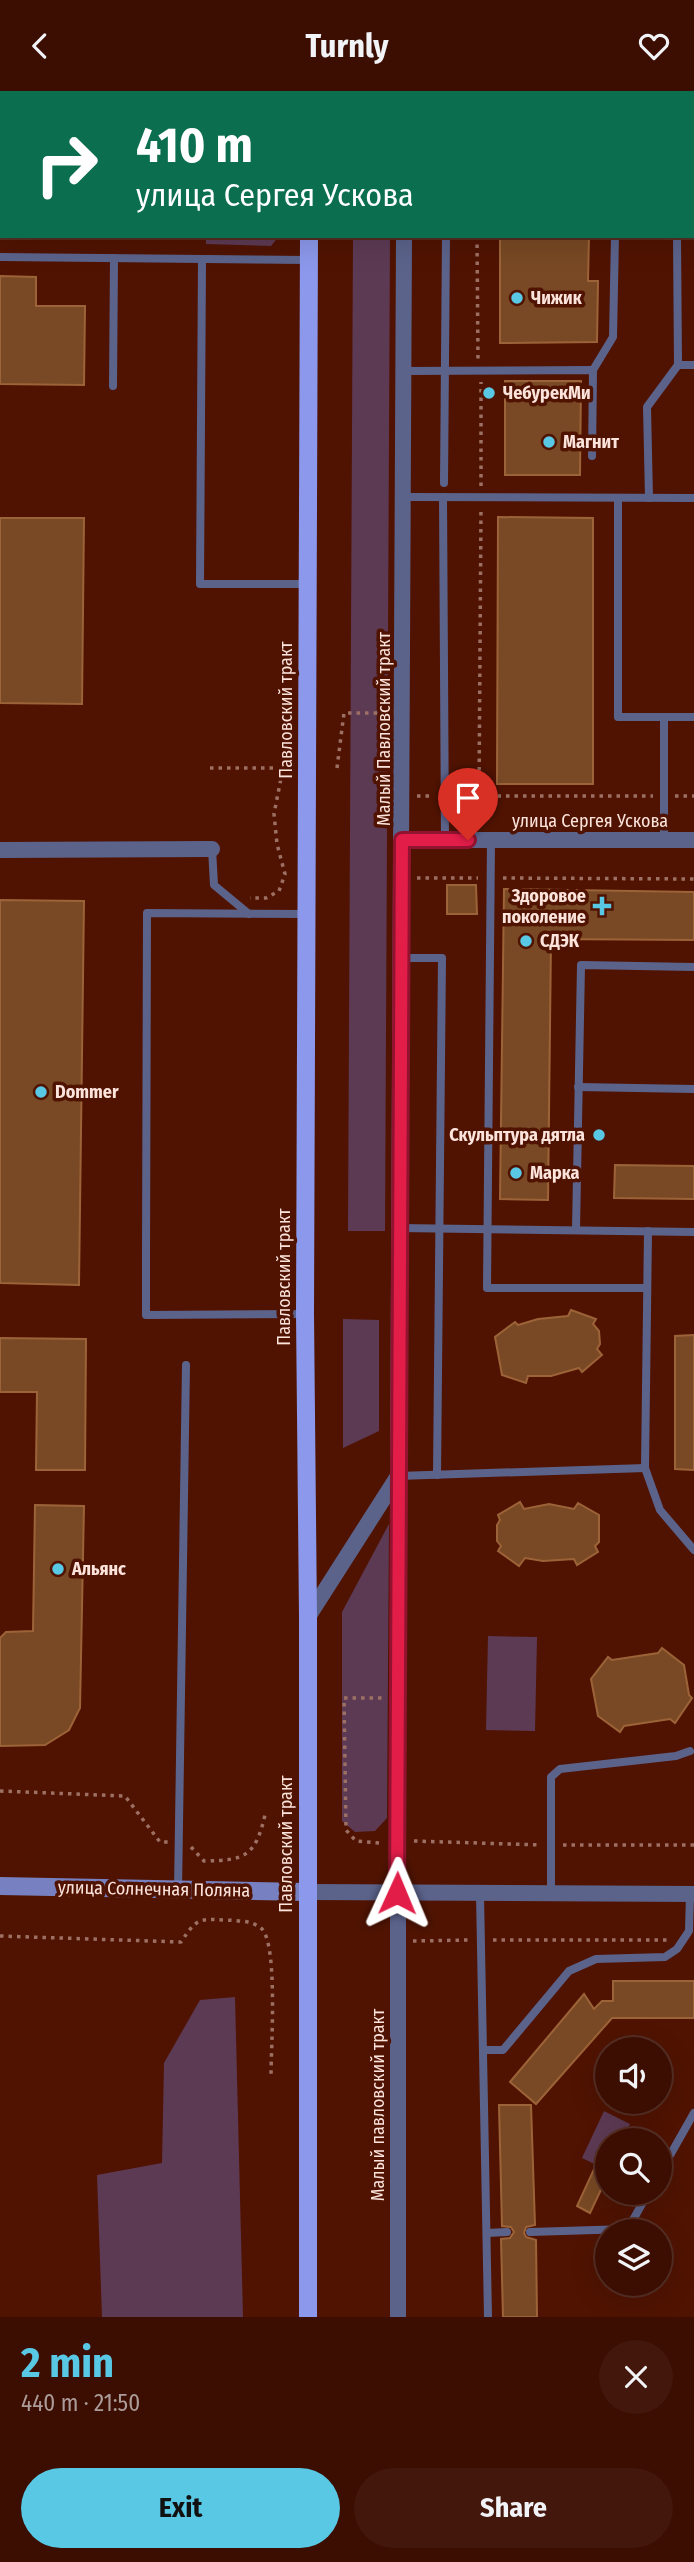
<!DOCTYPE html>
<meta charset="utf-8">
<style>
body{margin:0;font-family:"Fira Sans Condensed",sans-serif;background:#43170c;color:#f1f3f6;height:100vh;display:flex;flex-direction:column;font-size:26px;white-space:nowrap}
*{box-sizing:border-box;margin:0}
p{font-size:23px;color:#ac9c99}
.icon{flex:none;width:38px;height:38px;fill:none;stroke:currentColor;stroke-width:2;stroke-linecap:round;stroke-linejoin:round}
.map{position:relative;height:2226px;overflow:hidden}
.side{display:flex;flex-direction:column;background:#3c0e02;flex:1}
.side>*{flex:none}
.guide{position:absolute;left:0px;top:0px;width:695px;height:147px;box-shadow:0 7px 28px #0002,0 0 0 2px #552e24;background:#0b6e4f;color:#fff;overflow:hidden}
.buttons{position:absolute;left:595px;top:1946px;display:grid;gap:14px}
.buttons a{display:grid;place-items:center;width:77px;height:77px;border-radius:50%;background:#3c0e02;box-shadow:0 7px 28px #0002,0 0 0 2px #552e24;font-size:35px}
.pin{position:absolute;display:grid;place-items:center;width:60px;height:60px;color:#fff;margin:-72px -30px;border-radius:50% 50% 50% 0;rotate:-45deg;box-shadow:0 0 7px #0007}
.pin .icon{rotate:45deg}
.me{position:absolute;width:77px;margin:-38px;rotate:1deg;stroke-linejoin:round;filter:drop-shadow(0 0 5px #0008)}
.turn{display:flex;align-items:center;gap:24px;height:147px;padding:0 21px;font-size:32px}
.turn .icon{width:91px;height:91px;stroke-width:2.5}
.turn b{display:block;font-size:49px;line-height:60px}
.round{display:grid;place-items:center;flex:none;width:74px;height:74px;border-radius:37px;background:#43170c}
.headline{display:flex;align-items:center;justify-content:space-between;height:119px;padding:0 21px}
h1{font-size:42px;font-weight:700;line-height:52px;color:#58c8e4}
.primary-button{display:flex;gap:14px;margin-top:auto;padding:14px 21px}
.primary-button a{flex:1;height:80px;border-radius:42px;background:#58c8e4;color:#111;font-size:28px;font-weight:700;line-height:80px;text-align:center}
.primary-button a+a{background:#43170c;color:#f1f3f6}
header{display:flex;justify-content:space-between;align-items:center;height:91px;padding:0 21px;background:#3c0e02;font-size:32px;font-weight:700}
.map>svg:first-child{display:block}
</style>
<header><svg class="icon" aria-label="back" viewBox="0 0 24 24"><path d="M15 5l-7 7 7 7"/></svg>Turnly<svg class="icon" aria-label="heart" viewBox="0 0 24 24"><path d="M12 20l-8-8c-3-5 5-10 8-4 3-6 11-1 8 4z"/></svg></header>
<div class="map">
<svg width="694" height="2226" viewBox="0 0 694 2226">
<rect width="100%" height="100%" fill="#501302"/>
<g fill="#5d3a54">
<path d="M 206,145 L 279,145 L 271,155 L 206,153 Z"/>
<path d="M 353,145 L 390,145 L 385,1140 L 348,1140 Z"/>
<path d="M 343,1228 L 379,1229 L 379,1340 L 343,1357 Z"/>
<path d="M 389,1433 L 387,1727 L 375,1740 L 355,1741 L 342,1730 L 342,1521 Z"/>
<path d="M 488,1545 L 537,1546 L 535,1640 L 486,1639 Z"/>
<path d="M 235,1906 L 243,2226 L 102,2226 L 97,2084 L 162,2072 L 164,1972 L 200,1909 Z"/>
<path d="M 604,2020 L 630,2033 L 622,2049 L 607,2049 L 607,2079 L 582,2067 Z"/>
</g>
<g fill="#784924" stroke="#9d6338" stroke-width="2">
<path d="M 500,145 L 589,145 L 588,190 L 598,190 L 597,251 L 500,252 Z"/>
<path d="M 0,185 L 36,186 L 36,215 L 85,215 L 84,294 L 0,293 Z"/>
<path d="M 505,290 L 581,290 L 580,384 L 505,384 Z"/>
<path d="M 498,426 L 593,427 L 593,693 L 497,693 Z"/>
<path d="M 0,427 L 84,427 L 82,613 L 0,612 Z"/>
<path d="M 447,794 L 476,794 L 477,823 L 447,823 Z"/>
<path d="M 504,798 L 694,801 L 694,849 L 551,848 L 548,1109 L 500,1108 Z"/>
<path d="M 0,809 L 84,810 L 79,1194 L 0,1192 Z"/>
<path d="M 615,1074 L 694,1075 L 694,1108 L 614,1107 Z"/>
<path d="M 571,1219 L 596,1228 L 593,1233 L 599,1240 L 600,1253 L 597,1258 L 602,1264 L 582,1281 L 579,1277 L 551,1285 L 528,1285 L 526,1292 L 502,1284 L 495,1246 L 515,1231 L 518,1234 L 538,1228 L 568,1225 Z"/>
<path d="M 694,1244 L 694,1379 L 675,1378 L 675,1245 Z"/>
<path d="M 0,1247 L 86,1248 L 85,1379 L 36,1379 L 37,1301 L 0,1301 Z"/>
<path d="M 520,1411 L 524,1418 L 549,1413 L 574,1418 L 578,1412 L 599,1424 L 599,1451 L 595,1455 L 598,1461 L 577,1474 L 574,1468 L 543,1470 L 525,1467 L 519,1475 L 498,1460 L 501,1455 L 497,1450 L 497,1434 L 500,1429 L 498,1424 Z"/>
<path d="M 35,1414 L 84,1415 L 80,1617 L 69,1639 L 45,1654 L 0,1655 L 0,1547 L 6,1541 L 33,1540 Z"/>
<path d="M 662,1557 L 684,1574 L 689,1604 L 692,1607 L 675,1632 L 670,1628 L 624,1635 L 620,1641 L 598,1625 L 591,1588 L 608,1566 L 612,1569 L 658,1562 Z"/>
<path d="M 613,1890 L 694,1890 L 694,1927 L 612,1927 L 536,2013 L 510,1991 L 584,1903 L 594,1918 L 602,1910 L 613,1910 Z"/>
<path d="M 499,2014 L 531,2014 L 535,2134 L 526,2136 L 524,2142 L 526,2146 L 536,2149 L 537,2226 L 503,2226 L 501,2148 L 510,2147 L 514,2141 L 511,2136 L 502,2135 Z"/>
<path d="M 595,2076 L 607,2082 L 607,2086 L 590,2122 L 577,2115 Z"/>
</g>
<g fill="none" stroke-linecap="round" stroke-linejoin="round">
<g stroke="#9d7064" stroke-width="3.5" stroke-dasharray="3.5 5" stroke-linecap="butt">
<path d="M 478,2 L 478,0"/>
<path d="M 477,145 L 478,270"/>
<path d="M 481,395 L 481,291"/>
<path d="M 210,677 L 283,677 L 274,723 L 277,753 L 285,783 L 279,800 L 266,807 L 250,807"/>
<path d="M 337,677 L 344,622 L 387,622"/>
<path d="M 417,705 L 433,705"/>
<path d="M 455,705 L 653,705"/>
<path d="M 479,705 L 481,417"/>
<path d="M 675,705 L 694,705"/>
<path d="M 417,787 L 478,787"/>
<path d="M 503,787 L 694,788"/>
<path d="M 0,1700 L 125,1705 L 160,1751 L 168,1751"/>
<path d="M 414,1750 L 541,1754"/>
<path d="M 379,1752 L 356,1750 L 346,1739 L 344,1607 L 382,1607"/>
<path d="M 563,1754 L 694,1754"/>
<path d="M 191,1756 L 204,1770 C 244,1769 255,1767 265,1724"/>
<path d="M 0,1845 L 181,1851 C 197,1827 198,1828 226,1829 C 238,1830 252,1829 262,1838 C 278,1855 271,1957 271,1984"/>
<path d="M 493,1849 L 667,1849"/>
<path d="M 413,1850 L 471,1849"/>
</g>
<g stroke="#5c638b" stroke-width="8">
<path d="M 676,0 L 676,2"/>
<path d="M 129,2 L 129,0"/>
<path d="M 447,2 L 447,0"/>
<path d="M 616,2 L 616,0"/>
<path d="M 677,145 L 678,274 L 694,274"/>
<path d="M 0,166 L 309,169"/>
<path d="M 202,168 L 200,493 L 308,493"/>
<path d="M 593,279 L 613,246 L 615,145"/>
<path d="M 404,280 L 593,279 L 592,365"/>
<path d="M 113,295 L 114,167"/>
<path d="M 444,392 L 446,145"/>
<path d="M 405,406 L 694,407"/>
<path d="M 443,406 L 445,749"/>
<path d="M 618,407 L 618,626 L 694,626"/>
<path d="M 649,407 L 647,316 L 678,274"/>
<path d="M 491,749 L 487,1197 L 647,1197"/>
<path d="M 664,749 L 664,626"/>
<path d="M 212,758 L 214,794 L 249,823"/>
<path d="M 401,867 L 442,867 L 437,1384"/>
<path d="M 578,996 L 694,998"/>
<path d="M 399,1137 L 694,1141"/>
<path d="M 576,1139 L 581,874 L 694,876"/>
<path d="M 648,1140 L 645,1377 L 660,1419 L 694,1459"/>
<path d="M 305,1223 L 146,1224 L 146,1167 L 147,822 L 305,823"/>
<path d="M 398,1385 L 645,1377"/>
<path d="M 178,1799 L 186,1274"/>
<path d="M 480,1803 L 488,2226"/>
<path d="M 551,1803 L 551,1686 L 560,1678 L 676,1665 L 690,1660"/>
<path d="M 484,1959 L 503,1959 L 569,1880 L 596,1868 L 665,1866 L 677,1858 L 689,1840 L 690,1803"/>
<path d="M 660,2082 L 694,2022"/>
<path d="M 530,2141 L 628,2138 L 648,2102"/>
<path d="M 487,2142 L 507,2141"/>
</g>
<g stroke="#5c638b" stroke-width="16">
<path d="M 405,2 L 405,0"/>
<path d="M 402,749 L 694,749"/>
<path d="M 0,759 L 212,758"/>
<path d="M 308,1526 L 398,1385"/>
<path d="M 307,1801 L 694,1803"/>
<path d="M 398,2226 L 398,1385 L 404,145"/>
</g>
<path stroke="#7781c1" stroke-width="18" d="M 0,1795 L 307,1801"/>
<g stroke="#8c98eb" stroke-width="18">
<path d="M 309,2 L 309,0"/>
<path d="M 308,2226 L 308,1526 L 305,1223 L 309,145"/>
</g>
</g>
<g fill="none" stroke-linecap="round" stroke-linejoin="round">
<defs>
<path id="route" d="M 397,1802 L 402,749 L 468,749"/>
</defs>
<use href="#route" stroke="#92132f" stroke-width="18"/>
<use href="#route" stroke="#e11d48" stroke-width="12"/>
</g>
<g fill="#58c8e4" stroke="#501302" stroke-width="2.5">
<circle cx="517" cy="207" r="7"/>
<circle cx="489" cy="302" r="7"/>
<circle cx="549" cy="351" r="7"/>
<path d="M598.5 804.5h7v7h7v7h-7v7h-7v-7h-7v-7h7z"/>
<circle cx="526" cy="850" r="7"/>
<circle cx="41" cy="1001" r="7"/>
<circle cx="599" cy="1044" r="7"/>
<circle cx="516" cy="1082" r="7"/>
<circle cx="58" cy="1478" r="7"/>
</g>
<g text-anchor="middle" stroke-width="7" stroke-linejoin="round" paint-order="stroke">
<g font-size="18" font-weight="bold" fill="#fce4dd" stroke="#501302" text-anchor="start">
<text x="531" y="213">Чижик</text>
<text x="503" y="308">ЧебурекМи</text>
<text x="563" y="357">Магнит</text>
<text x="586" y="811" text-anchor="end">Здоровое<tspan x="586" dy="21">поколение</tspan></text>
<text x="540" y="856">СДЭК</text>
<text x="55" y="1007">Dommer</text>
<text x="585" y="1050" text-anchor="end">Скульптура дятла</text>
<text x="530" y="1088">Марка</text>
<text x="72" y="1484">Альянс</text>
</g>
<g font-size="18" fill="#fce4dd" stroke="#501302">
<text transform="translate(286 619) rotate(-90)" y="6">Павловский тракт</text>
<text transform="translate(384 638) rotate(-90)" y="6">Малый Павловский тракт</text>
<text x="590" y="736">улица Сергея Ускова</text>
<text transform="translate(284 1186) rotate(-90)" y="6">Павловский тракт</text>
<text transform="translate(286 1753) rotate(-90)" y="6">Павловский тракт</text>
<text transform="translate(154 1798) rotate(1)" y="6">улица Солнечная Поляна</text>
<text transform="translate(378 2014) rotate(-90)" y="6">Малый павловский тракт</text>
</g>
</g>
</svg>
<div class="buttons">
<a><svg class="icon" aria-label="sound" viewBox="0 0 24 24"><path d="M4 9h4l5-4v14l-5-4H4zM17 9q2 3 0 6"/></svg></a>
<a><svg class="icon" aria-label="search" viewBox="0 0 24 24"><circle cx="10" cy="10" r="6"/><path d="M15 15l6 6"/></svg></a>
<a><svg class="icon" aria-label="layers" viewBox="0 0 24 24"><path d="M12 4l9 5-9 5-9-5zM3 14l9 5 9-5"/></svg></a>
</div>
<div class="pin" style="left:468px;top:749px;background:#d93025"><svg class="icon" aria-label="arrive" viewBox="0 0 24 24"><path d="M6 21V4h12l-3 4 3 4H6"/></svg></div>
<svg class="me" style="left:397px;top:1802px" viewBox="-20 -20 40 40"><path d="M0-17L14 15 0 8-14 15z" fill="#e11d48" stroke="#fff" stroke-width="4"/></svg>
<div class="guide">
<div class="turn"><svg class="icon" aria-label="right" viewBox="0 0 24 24"><path d="M7 20v-9h11M14 6l5 5-5 5"/></svg><div><b>410 m</b>улица Сергея Ускова</div></div>
</div>
</div>
<section class="side">
<div class="headline"><div><h1>2 min</h1><p>440 m · 21:50</p></div><a class="round"><svg class="icon" aria-label="close" viewBox="0 0 24 24"><path d="M6 6l12 12M18 6L6 18"/></svg></a></div>
<div class="primary-button"><a>Exit</a><a>Share</a></div>
</section>
